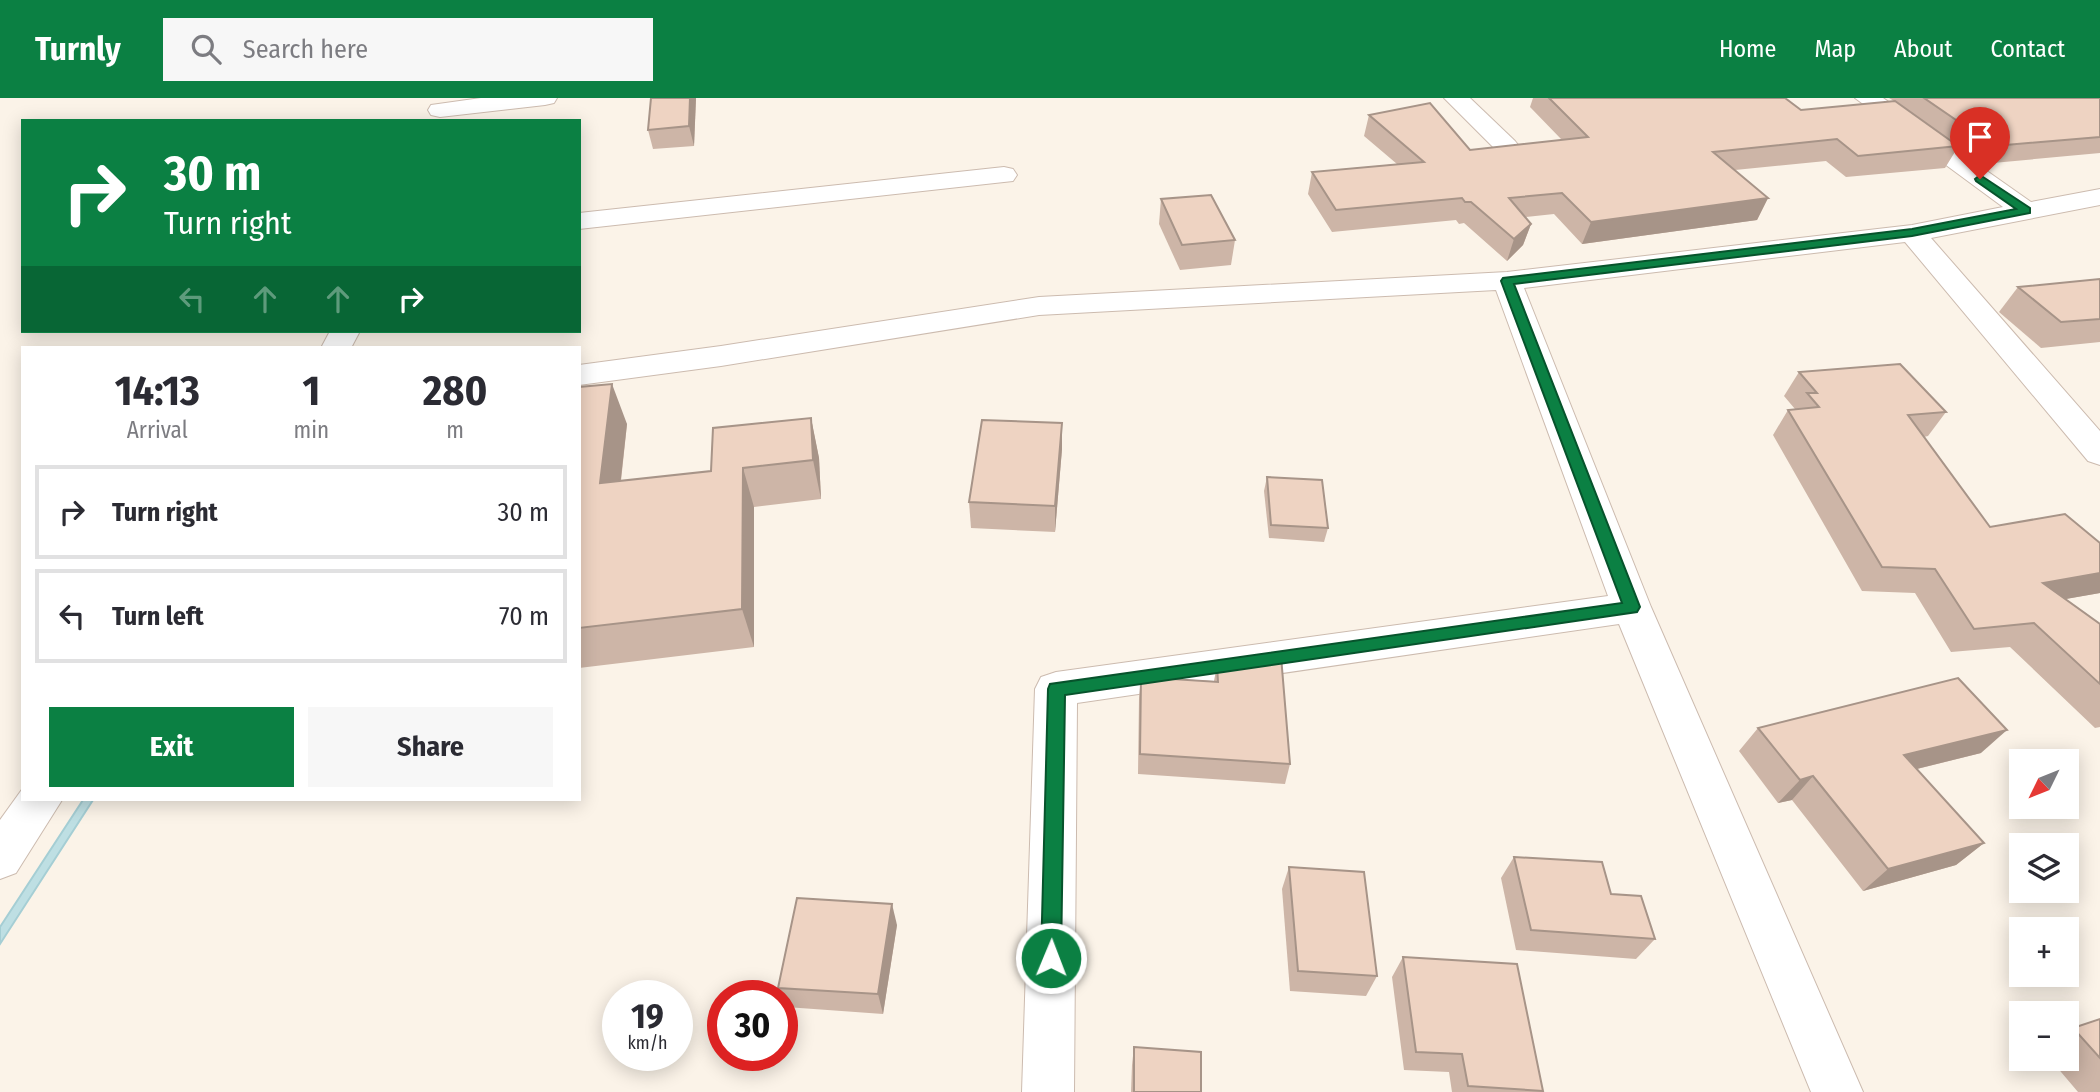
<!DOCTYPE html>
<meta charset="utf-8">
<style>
body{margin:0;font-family:"Fira Sans Condensed",sans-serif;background:#f7f7f7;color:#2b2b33;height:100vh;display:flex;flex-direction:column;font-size:26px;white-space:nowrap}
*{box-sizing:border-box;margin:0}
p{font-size:23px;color:#7c7c81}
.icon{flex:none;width:38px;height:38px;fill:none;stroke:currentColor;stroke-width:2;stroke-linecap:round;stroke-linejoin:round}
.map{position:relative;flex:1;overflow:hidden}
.panel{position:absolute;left:21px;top:248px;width:560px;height:455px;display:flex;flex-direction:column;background:#fff;border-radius:0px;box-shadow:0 4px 18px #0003}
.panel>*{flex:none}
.hud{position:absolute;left:21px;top:21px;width:560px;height:214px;border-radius:0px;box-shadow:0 4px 18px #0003;background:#0b8043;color:#fff;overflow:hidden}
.needle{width:46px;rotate:227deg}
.fabs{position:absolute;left:2009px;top:651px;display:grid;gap:14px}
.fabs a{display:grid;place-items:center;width:70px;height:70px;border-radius:0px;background:#fff;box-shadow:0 4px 18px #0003;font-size:35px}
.speed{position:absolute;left:602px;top:882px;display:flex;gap:14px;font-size:35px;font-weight:700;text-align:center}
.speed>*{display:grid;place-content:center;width:91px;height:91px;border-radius:50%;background:#fff;box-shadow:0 4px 18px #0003;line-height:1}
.speed small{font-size:18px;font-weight:400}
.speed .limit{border:10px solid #d22;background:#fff;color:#111}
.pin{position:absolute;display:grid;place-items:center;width:60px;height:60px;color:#fff;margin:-72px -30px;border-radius:50% 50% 50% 0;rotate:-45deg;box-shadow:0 0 7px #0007}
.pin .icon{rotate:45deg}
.me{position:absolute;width:77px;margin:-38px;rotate:1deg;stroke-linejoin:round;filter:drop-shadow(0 0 5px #0008)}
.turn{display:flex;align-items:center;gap:24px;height:147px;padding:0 28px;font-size:32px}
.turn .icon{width:91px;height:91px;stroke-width:2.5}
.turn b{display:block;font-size:49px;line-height:60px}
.lanes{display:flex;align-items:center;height:66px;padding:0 28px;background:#0003;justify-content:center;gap:35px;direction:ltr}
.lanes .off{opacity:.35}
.eta{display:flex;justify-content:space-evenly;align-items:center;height:119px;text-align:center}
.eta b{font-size:42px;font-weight:700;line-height:49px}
.button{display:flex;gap:14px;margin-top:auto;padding:14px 28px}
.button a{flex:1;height:80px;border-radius:0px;background:#0b8043;color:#fff;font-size:28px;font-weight:700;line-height:80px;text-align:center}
.button a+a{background:#f7f7f7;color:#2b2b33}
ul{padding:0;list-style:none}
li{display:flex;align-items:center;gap:21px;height:94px;margin:0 14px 10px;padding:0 14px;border:4px solid #e1e1e2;border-radius:0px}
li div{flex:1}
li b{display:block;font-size:26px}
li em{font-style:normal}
header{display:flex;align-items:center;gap:42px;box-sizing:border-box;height:98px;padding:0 35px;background:#0b8043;color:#fff}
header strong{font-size:33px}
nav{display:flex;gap:38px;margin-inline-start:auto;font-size:24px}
.search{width:490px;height:63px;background:#f7f7f7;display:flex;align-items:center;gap:18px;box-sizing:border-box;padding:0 24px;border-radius:0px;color:#7c7c81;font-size:26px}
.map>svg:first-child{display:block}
</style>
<header>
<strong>Turnly</strong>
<div class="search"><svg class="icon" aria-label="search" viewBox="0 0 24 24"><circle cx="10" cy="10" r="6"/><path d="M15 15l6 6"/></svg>Search here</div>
<nav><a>Home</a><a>Map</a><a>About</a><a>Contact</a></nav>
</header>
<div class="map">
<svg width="2100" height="994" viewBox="0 0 2100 994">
<rect width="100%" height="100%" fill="#fbf3e8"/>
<path fill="#bedfe3" stroke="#a5ced4" stroke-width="2" d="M 83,702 L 93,702 L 0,846 L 0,829 Z"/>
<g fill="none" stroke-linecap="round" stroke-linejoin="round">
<defs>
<g id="minor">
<path d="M 481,0 L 557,0 L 554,5 L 545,7 L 440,19 L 431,17 L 428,12 L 431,7 Z"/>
<path d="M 1444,0 L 1470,0 L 1515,43 L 1519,48 L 1515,53 L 1506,56 L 1497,53 Z"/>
<path d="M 1855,0 L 1883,0 L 2031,104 L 2100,91 L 2100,107 L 1931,140 L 2100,333 L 2100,367 L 2088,363 L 1905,144 L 1524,190 L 1651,509 L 1863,994 L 1811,994 L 1619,526 L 1077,605 L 1074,994 L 1022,994 L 1035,591 L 1041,579 L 1056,574 L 1608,498 L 1496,192 L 1039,217 L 721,268 L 579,287 L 579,267 L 721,248 L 1039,199 L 1507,174 L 1912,127 L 2003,109 Z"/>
<path d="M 1004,69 L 1013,71 L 1017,77 L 1013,83 L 579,131 L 579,115 Z"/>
<path d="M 330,233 L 360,233 L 351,250 L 321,250 Z"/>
<path d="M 23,690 L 23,702 L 62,702 L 16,775 L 0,781 L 0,722 Z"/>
</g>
</defs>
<use href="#minor" stroke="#ccbbaf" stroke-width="2"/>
<use href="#minor" fill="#fff" fill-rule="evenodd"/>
</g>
<g fill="#cdb5a7">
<path d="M 696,0 L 694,48 L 653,51 L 648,32 Z"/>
<path d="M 1533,0 L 1785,0 L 1801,12 L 1894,3 L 1889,0 L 2100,0 L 2100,55 L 1982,66 L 1958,49 L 1945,70 L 1846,79 L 1826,63 L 1735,72 L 1768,100 L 1757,122 L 1582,146 L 1554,116 L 1526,119 L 1531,126 L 1523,147 L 1507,163 L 1464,125 L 1459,126 L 1456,122 L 1332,134 L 1308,96 L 1312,74 L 1397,66 L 1364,38 L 1369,17 L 1470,52 L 1562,42 L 1530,9 Z"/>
<path d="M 1161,101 L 1235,142 L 1231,167 L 1180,172 L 1159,126 Z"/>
<path d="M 2100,181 L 2100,244 L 2041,250 L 1999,214 L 2018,189 Z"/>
<path d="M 1799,274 L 1946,314 L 1928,338 L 1924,339 L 1990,429 L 2100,445 L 2100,495 L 2065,501 L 2100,526 L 2100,629 L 2095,630 L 2010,549 L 1951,554 L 1915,495 L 1862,493 L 1773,337 L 1788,312 L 1795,311 L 1784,298 Z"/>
<path d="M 579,289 L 627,326 L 621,383 L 711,373 L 811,320 L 819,360 L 821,401 L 754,409 L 754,549 L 579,570 Z"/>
<path d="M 1062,351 L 1055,434 L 971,430 L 969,404 Z"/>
<path d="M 1267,379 L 1328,430 L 1324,444 L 1269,440 L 1264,393 Z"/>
<path d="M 1217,567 L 1290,666 L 1285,686 L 1138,676 L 1139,600 L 1141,579 L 1214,583 Z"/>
<path d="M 1758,630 L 1981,655 L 1917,671 L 1984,745 L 1956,767 L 1863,793 L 1792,702 L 1778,705 L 1739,653 Z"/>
<path d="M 1514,759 L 1611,796 L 1655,841 L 1636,861 L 1516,852 L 1501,780 Z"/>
<path d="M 1289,769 L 1377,878 L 1366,898 L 1290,893 L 1282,791 Z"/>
<path d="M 897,827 L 883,916 L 786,909 L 778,890 Z"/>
<path d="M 1403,859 L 1543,993 L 1542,994 L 1452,994 L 1449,974 L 1404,972 L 1392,879 Z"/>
<path d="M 2100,921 L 2100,994 L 2078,994 L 2050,961 L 2067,961 L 2067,933 L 2073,930 Z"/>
<path d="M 1134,949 L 1201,994 L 1131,994 L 1132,967 Z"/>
</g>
<g fill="#a79488">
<path d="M 690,0 L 696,0 L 694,48 L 689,28 Z"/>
<path d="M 1768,100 L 1757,122 L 1582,146 L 1591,124 Z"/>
<path d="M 1531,126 L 1523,147 L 1507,163 L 1514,141 Z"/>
<path d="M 612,286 L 627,326 L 616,424 L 600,385 Z"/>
<path d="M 811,320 L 819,360 L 821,401 L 813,362 Z"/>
<path d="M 1062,325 L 1062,351 L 1055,434 L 1055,408 Z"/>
<path d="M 743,370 L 754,409 L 754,549 L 742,511 Z"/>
<path d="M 2100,475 L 2100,495 L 2020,509 L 2043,485 Z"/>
<path d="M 2007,632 L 1981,655 L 1880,680 L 1904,657 Z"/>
<path d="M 1813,678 L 1792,702 L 1778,705 L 1800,682 Z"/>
<path d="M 1984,745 L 1956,767 L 1863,793 L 1888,771 Z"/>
<path d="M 892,806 L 897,827 L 883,916 L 878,896 Z"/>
</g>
<g fill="#eed3c2" stroke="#a79488" stroke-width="2">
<path d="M 651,0 L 690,0 L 689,28 L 648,32 Z"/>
<path d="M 1549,0 L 1785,0 L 1801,12 L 1895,3 L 1958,48 L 1858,58 L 1837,41 L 1713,54 L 1768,100 L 1591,124 L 1562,95 L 1509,100 L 1531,126 L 1514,141 L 1471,104 L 1465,104 L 1462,100 L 1336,112 L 1312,74 L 1424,64 L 1369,17 L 1430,5 L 1470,52 L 1588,39 Z"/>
<path d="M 1924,0 L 2100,0 L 2100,39 L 1994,48 Z"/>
<path d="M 1211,97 L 1235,142 L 1182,147 L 1161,101 Z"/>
<path d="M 2100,181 L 2100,221 L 2061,224 L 2018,189 Z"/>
<path d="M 1900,266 L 1946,314 L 1908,317 L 1990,429 L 2065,416 L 2100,445 L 2100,475 L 2043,485 L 2100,526 L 2100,586 L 2034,525 L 1974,531 L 1935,471 L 1882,469 L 1788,312 L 1819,309 L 1807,295 L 1817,295 L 1799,274 Z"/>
<path d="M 612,286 L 600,385 L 711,373 L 713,330 L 811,320 L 813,362 L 743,370 L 742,511 L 579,530 L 579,289 Z"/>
<path d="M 982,322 L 1062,325 L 1055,408 L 969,404 Z"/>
<path d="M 1267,379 L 1322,382 L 1328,430 L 1271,427 Z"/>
<path d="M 1281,558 L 1290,666 L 1140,656 L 1141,579 L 1218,584 L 1217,567 Z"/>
<path d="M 1958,580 L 2007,632 L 1904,657 L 1984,745 L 1888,771 L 1813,678 L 1800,682 L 1758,630 Z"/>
<path d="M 1514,759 L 1602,764 L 1611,796 L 1641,798 L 1655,841 L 1531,832 Z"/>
<path d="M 1289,769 L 1364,774 L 1377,878 L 1298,873 Z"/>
<path d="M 797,800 L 892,806 L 878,896 L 778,890 Z"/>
<path d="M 1403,859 L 1517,866 L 1543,993 L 1468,988 L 1462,956 L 1416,954 Z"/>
<path d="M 2100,921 L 2100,960 L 2073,930 Z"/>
<path d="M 1134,949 L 1201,954 L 1201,994 L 1134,994 Z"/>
</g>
<path fill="#0b8043" stroke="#07532c" stroke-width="2" d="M 1980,77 L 2030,110 L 2030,115 L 1912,138 L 1514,186 L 1640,509 L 1637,514 L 1065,597 L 1061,860 L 1058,867 L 1051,870 L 1044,867 L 1041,860 L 1048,591 L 1050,586 L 1622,505 L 1501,183 L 1503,180 L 1912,131 L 2016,111 L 1976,83 L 1975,81 Z"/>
</svg>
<div class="fabs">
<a><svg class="needle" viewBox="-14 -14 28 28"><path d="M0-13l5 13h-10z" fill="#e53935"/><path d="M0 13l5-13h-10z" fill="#7c7c81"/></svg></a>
<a><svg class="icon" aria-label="layers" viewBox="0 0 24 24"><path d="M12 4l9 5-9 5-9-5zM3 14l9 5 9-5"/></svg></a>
<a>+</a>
<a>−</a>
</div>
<div class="speed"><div>19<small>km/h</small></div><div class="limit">30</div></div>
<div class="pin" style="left:1980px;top:81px;background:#d93025"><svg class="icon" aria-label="arrive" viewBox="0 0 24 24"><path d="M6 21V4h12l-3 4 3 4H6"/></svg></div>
<svg class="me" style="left:1051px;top:860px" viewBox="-20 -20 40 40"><circle r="17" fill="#0b8043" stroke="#fff" stroke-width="3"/><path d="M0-11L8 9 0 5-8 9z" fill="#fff"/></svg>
<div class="hud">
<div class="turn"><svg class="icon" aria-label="right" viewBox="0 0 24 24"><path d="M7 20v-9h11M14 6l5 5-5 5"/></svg><div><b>30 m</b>Turn right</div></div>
<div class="lanes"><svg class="icon off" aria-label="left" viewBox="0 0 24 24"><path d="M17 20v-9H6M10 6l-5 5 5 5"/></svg><svg class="icon off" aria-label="ahead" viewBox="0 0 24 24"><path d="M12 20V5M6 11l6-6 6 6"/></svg><svg class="icon off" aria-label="ahead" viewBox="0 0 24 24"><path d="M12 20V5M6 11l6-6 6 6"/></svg><svg class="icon" aria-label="right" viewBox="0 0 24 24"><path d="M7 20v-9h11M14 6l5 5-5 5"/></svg></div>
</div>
<section class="panel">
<div class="eta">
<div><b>14:13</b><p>Arrival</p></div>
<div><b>1</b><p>min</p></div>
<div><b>280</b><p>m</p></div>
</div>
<ul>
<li><svg class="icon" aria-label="right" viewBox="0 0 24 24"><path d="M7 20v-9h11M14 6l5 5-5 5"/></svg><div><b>Turn right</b></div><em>30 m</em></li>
<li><svg class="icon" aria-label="left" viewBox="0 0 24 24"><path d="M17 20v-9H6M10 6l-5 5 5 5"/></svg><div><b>Turn left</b></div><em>70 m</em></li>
</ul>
<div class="button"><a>Exit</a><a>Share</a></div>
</section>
</div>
